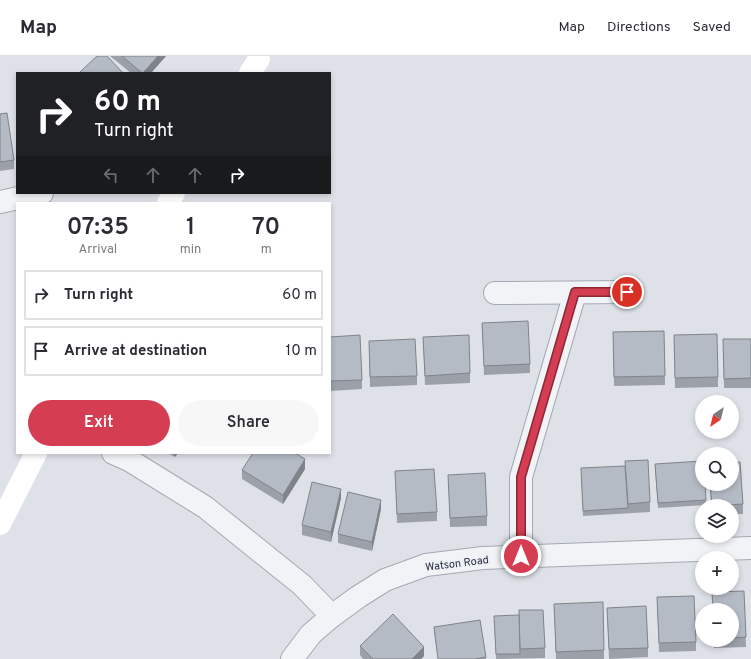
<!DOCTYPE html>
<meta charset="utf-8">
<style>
body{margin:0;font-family:Overpass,sans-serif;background:#f7f7f7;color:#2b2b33;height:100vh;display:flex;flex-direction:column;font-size:15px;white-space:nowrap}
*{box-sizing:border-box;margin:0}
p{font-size:13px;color:#7c7c81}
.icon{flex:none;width:22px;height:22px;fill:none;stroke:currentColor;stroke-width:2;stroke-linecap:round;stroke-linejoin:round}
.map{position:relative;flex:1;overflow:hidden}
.drawer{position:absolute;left:16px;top:146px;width:315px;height:252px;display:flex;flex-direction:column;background:#fff;border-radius:0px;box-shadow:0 2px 6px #0003}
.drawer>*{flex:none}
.top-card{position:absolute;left:16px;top:16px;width:315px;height:122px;border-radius:0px;box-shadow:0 2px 6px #0003;background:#202124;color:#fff;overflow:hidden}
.needle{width:26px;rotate:215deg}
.fabs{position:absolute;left:695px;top:339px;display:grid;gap:8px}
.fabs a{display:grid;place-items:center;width:44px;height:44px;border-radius:50%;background:#fff;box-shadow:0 2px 6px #0003;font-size:20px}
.pin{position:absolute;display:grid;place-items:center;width:34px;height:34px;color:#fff;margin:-17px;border:2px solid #fff;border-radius:50%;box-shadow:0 1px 4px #0007}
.me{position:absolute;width:44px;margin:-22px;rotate:0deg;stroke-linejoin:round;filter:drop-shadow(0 0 3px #0008)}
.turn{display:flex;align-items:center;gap:14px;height:84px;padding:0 12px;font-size:18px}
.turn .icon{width:52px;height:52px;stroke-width:2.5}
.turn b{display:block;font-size:28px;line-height:34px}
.lanes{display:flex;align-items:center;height:38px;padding:0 12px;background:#0003;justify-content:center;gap:20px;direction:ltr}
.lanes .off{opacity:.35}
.eta{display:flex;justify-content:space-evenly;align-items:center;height:68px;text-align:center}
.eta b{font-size:24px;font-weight:600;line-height:28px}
.action{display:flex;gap:8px;margin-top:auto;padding:8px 12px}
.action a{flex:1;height:46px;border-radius:24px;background:#d43d52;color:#fff;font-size:16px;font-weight:600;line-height:46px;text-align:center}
.action a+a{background:#f7f7f7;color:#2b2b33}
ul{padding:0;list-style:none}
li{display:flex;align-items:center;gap:12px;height:50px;margin:0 8px 6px;padding:0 4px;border:2px solid #e1e1e2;border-radius:0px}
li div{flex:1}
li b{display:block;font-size:15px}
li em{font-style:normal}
header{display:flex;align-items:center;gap:24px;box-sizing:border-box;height:56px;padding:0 20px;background:#fff;border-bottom:1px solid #e1e1e2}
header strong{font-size:19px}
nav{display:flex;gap:22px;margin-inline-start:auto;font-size:14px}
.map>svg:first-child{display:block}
</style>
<header>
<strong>Map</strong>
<nav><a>Map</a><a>Directions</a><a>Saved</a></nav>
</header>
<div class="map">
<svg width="751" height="603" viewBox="0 0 751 603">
<rect width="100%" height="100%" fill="#dee2e8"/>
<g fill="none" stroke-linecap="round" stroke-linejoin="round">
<defs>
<g id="street">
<path d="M 0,146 L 42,137"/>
<path d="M 495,237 L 627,236"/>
<path d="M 113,397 L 129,404 L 205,451 L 302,529 L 332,560"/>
<path d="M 521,501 L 521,421 L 575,237"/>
<path d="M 292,603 L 311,578 L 332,560 L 358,541 L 385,524 L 426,509 L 483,502 L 751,492"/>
</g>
</defs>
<use href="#street" stroke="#a3a9b2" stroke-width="24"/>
<use href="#street" stroke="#f1f3f6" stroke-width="22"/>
<g stroke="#fff" stroke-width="22">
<path d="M 250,17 L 259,3"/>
<path d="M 168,147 L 174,137"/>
<path d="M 0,468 L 36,397"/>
</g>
</g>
<g fill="#9ca1a9">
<path d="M 110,0 L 166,0 L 151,17 L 131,17 Z"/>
<path d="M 0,58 L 14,104 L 14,113 L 0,115 Z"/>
<path d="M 482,267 L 530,308 L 530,317 L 484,319 Z"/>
<path d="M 664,275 L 665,329 L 614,330 L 613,276 Z"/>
<path d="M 330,281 L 362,324 L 362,333 L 330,335 Z"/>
<path d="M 423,281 L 470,317 L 470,327 L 425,329 Z"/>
<path d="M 723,283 L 751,283 L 751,332 L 724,332 Z"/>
<path d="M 369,285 L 417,320 L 417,329 L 370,331 Z"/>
<path d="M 674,288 L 718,321 L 718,331 L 675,332 Z"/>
<path d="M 168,397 L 178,397 L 175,401 Z"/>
<path d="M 305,413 L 283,448 L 242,423 L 242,414 Z"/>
<path d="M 655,413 L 706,444 L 706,449 L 658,452 Z"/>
<path d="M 395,415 L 437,456 L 437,465 L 397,467 Z"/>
<path d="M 581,417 L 650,446 L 650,456 L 583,460 Z"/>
<path d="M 448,419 L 487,460 L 487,470 L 450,471 Z"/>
<path d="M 710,428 L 732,428 L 743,448 L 743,458 L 732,458 L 732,450 L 711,450 Z"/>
<path d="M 341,442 L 331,486 L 302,479 L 302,469 Z"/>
<path d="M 381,453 L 372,495 L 338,487 L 338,478 Z"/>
<path d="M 744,535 L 746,591 L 714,592 L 714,584 L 732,584 L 732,554 L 712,554 L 712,536 Z"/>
<path d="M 657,541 L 696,586 L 696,595 L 659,596 Z"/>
<path d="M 554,548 L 604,594 L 604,603 L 556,603 Z"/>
<path d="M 607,552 L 648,592 L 648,601 L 609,603 Z"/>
<path d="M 494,560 L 545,592 L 545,602 L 496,603 Z"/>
<path d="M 434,571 L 486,601 L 486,603 L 438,603 L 434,576 Z"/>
<path d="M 360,590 L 424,600 L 421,603 L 363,603 L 360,599 Z"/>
</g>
<g fill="#7f838a">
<path d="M 158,0 L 166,0 L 151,17 L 143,17 Z"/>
<path d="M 175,397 L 178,397 L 175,401 Z"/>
<path d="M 305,403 L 305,413 L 283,448 L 283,439 Z"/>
<path d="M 341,433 L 341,442 L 331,486 L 331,476 Z"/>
<path d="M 381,444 L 381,453 L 372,495 L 372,486 Z"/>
<path d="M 424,591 L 424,600 L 421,603 L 412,603 Z"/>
</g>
<g fill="#b5bbc5" stroke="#7f838a">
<path d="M 97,0 L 107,0 L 123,17 L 79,17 Z"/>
<path d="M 122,0 L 158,0 L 143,17 L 142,17 Z"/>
<path d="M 7,57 L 14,104 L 0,106 L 0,58 Z"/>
<path d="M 528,265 L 530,308 L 484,310 L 482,267 Z"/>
<path d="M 664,275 L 665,320 L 614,321 L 613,276 Z"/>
<path d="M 717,278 L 718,321 L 675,322 L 674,279 Z"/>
<path d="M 360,279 L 362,324 L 330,325 L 330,281 Z"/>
<path d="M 469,279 L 470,317 L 425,320 L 423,281 Z"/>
<path d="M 415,283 L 417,320 L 370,321 L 369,285 Z"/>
<path d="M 723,283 L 751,283 L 751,322 L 724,323 Z"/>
<path d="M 253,397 L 295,397 L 305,403 L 283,439 L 242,414 Z"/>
<path d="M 648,404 L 650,446 L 628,448 L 625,405 Z"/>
<path d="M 702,405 L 702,428 L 705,428 L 706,444 L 658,447 L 655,408 Z"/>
<path d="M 732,406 L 740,406 L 743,448 L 712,450 L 710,428 L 732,428 Z"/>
<path d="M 625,410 L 628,452 L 583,455 L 581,412 Z"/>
<path d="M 434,413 L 437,456 L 397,458 L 395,415 Z"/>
<path d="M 485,417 L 487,460 L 450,462 L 448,419 Z"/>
<path d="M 312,426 L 341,433 L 331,476 L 302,469 Z"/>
<path d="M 348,436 L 381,444 L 372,486 L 338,478 Z"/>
<path d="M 744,535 L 746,581 L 732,582 L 732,554 L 713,554 L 712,536 Z"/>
<path d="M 694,540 L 696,586 L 659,587 L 657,541 Z"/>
<path d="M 603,546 L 604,594 L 556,596 L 554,548 Z"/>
<path d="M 646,550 L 648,592 L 609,593 L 607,552 Z"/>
<path d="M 519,554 L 543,554 L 545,592 L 520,593 Z"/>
<path d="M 393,558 L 424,591 L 412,603 L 373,603 L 360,590 Z"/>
<path d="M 519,559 L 520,598 L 496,598 L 494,560 Z"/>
<path d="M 480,564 L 486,601 L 475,603 L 438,603 L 434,571 Z"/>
</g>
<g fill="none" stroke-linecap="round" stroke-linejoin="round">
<defs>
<path id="route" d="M 521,500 L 521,421 L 575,236 L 627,236"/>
</defs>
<use href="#route" stroke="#8a2835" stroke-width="10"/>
<use href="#route" stroke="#d43d52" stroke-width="7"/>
</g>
<g text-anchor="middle" stroke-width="3.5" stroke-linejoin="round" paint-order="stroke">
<g font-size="11" fill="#272f40" stroke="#eef1f6">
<text transform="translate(457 507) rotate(-7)" y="4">Watson Road</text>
</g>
</g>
</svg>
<div class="fabs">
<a><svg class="needle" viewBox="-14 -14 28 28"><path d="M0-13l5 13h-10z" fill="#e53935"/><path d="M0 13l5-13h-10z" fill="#7c7c81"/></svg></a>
<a><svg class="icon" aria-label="search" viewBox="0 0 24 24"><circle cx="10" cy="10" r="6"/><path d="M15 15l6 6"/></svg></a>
<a><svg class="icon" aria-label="layers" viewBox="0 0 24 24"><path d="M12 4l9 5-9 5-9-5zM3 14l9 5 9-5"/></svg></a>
<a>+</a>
<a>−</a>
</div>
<div class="pin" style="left:627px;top:236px;background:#d93025"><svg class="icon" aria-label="arrive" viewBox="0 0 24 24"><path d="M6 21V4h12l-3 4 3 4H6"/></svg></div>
<svg class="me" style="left:521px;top:500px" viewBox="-20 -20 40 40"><circle r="17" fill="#d43d52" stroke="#fff" stroke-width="3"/><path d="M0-11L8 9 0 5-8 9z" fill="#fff"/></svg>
<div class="top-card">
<div class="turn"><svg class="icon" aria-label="right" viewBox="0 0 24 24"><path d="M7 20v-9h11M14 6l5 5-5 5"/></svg><div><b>60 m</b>Turn right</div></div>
<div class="lanes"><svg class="icon off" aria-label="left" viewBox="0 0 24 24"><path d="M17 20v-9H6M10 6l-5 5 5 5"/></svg><svg class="icon off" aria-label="ahead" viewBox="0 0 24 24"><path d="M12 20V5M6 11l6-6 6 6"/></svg><svg class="icon off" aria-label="ahead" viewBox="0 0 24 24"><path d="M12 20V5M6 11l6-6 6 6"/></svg><svg class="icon" aria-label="right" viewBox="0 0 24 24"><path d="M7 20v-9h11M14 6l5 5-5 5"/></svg></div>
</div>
<section class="drawer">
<div class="eta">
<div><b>07:35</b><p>Arrival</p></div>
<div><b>1</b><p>min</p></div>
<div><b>70</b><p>m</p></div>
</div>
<ul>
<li><svg class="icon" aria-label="right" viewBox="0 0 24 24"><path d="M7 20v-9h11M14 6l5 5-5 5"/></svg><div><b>Turn right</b></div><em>60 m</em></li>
<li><svg class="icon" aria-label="arrive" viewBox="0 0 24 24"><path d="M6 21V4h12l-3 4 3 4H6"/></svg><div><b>Arrive at destination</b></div><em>10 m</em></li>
</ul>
<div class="action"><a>Exit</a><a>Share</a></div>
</section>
</div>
